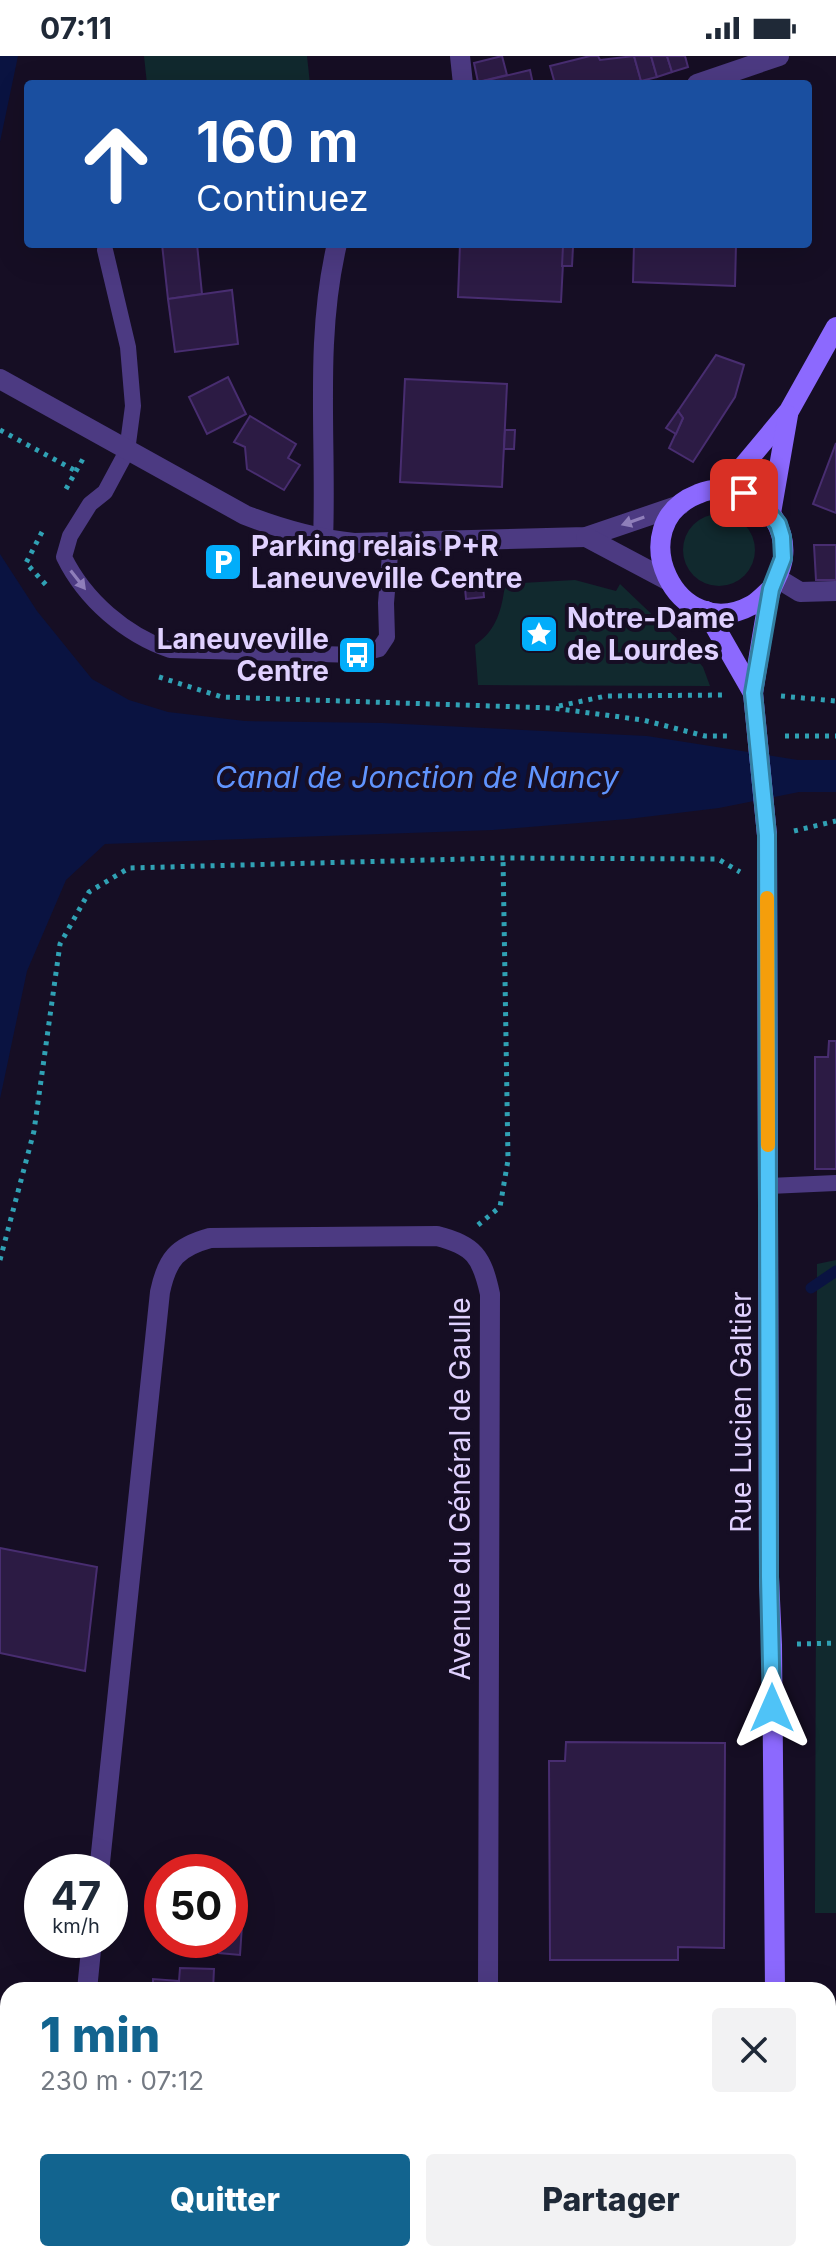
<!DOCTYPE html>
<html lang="fr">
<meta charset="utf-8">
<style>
body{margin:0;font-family:Inter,sans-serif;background:#f2f2f3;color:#1f2937;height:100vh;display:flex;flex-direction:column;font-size:30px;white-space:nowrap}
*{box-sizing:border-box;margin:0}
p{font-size:26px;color:#747a83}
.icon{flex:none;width:44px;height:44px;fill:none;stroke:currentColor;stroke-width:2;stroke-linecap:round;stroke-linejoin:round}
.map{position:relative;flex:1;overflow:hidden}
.drawer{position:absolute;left:0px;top:1926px;width:836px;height:280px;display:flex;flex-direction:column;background:#fff;border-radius:24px 24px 0 0;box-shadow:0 8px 32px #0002}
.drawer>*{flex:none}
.top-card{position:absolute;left:24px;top:24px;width:788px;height:168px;border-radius:8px;box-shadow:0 8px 32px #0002;background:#1a4fa0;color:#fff;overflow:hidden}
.speed{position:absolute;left:24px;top:1798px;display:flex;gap:16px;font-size:40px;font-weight:700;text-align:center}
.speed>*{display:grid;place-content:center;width:104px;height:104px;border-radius:50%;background:#fff;box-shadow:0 8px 32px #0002;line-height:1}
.speed small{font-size:20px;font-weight:400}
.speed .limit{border:12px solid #d22;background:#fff;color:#111}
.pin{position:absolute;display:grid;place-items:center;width:68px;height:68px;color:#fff;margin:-34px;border-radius:16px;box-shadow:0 4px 12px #0006}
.me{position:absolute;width:88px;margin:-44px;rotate:0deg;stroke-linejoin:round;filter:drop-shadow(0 0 6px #0008)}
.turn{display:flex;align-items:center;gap:28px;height:168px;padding:0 40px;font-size:36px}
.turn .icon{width:104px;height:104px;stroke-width:2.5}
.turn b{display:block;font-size:56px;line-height:68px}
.round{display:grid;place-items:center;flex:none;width:84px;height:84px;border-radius:8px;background:#f2f2f3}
.summary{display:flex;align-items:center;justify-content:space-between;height:136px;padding:0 40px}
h1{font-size:48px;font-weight:800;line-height:60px;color:#12648f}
.cta{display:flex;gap:16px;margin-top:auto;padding:16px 40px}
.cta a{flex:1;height:92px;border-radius:8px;background:#12648f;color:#fff;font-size:32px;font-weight:800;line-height:92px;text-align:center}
.cta a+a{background:#f2f2f3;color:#1f2937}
.status{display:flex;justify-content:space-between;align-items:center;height:56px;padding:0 40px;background:#fff;direction:ltr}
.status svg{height:22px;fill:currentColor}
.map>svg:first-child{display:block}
</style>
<div class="status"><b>07:11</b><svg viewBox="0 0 49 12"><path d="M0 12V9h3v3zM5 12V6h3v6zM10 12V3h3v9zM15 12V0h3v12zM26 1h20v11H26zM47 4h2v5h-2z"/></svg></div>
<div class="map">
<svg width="836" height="2206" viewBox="0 0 836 2206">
<rect width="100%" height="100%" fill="#160e24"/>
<g fill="#11292e">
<path d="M 144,0 L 307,0 L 310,28 L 147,28 Z"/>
<circle cx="719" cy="494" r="36"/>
<path d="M 575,524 L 616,535 L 620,528 L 686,591 L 703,611 L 710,630 L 478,629 L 475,589 C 497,574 502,553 505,528 Z"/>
<path d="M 836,1204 L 836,1857 L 815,1857 L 817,1208 Z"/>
</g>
<g fill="#0a1341">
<path d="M 0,0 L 18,0 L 0,86 Z"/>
<path d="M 0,498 L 37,555 L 92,623 L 129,644 L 168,656 L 245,665 L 383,667 L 647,680 L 798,704 L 836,704 L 836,736 L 799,736 L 719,752 L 628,763 L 493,774 L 105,788 L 66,824 L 27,915 L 0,1043 Z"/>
</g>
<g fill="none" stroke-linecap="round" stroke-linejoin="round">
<path stroke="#0a1341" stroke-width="11" d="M 811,1232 L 836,1215"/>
</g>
<g fill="#2c1b44" stroke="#482d70" stroke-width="2">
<path d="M 502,0 L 507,19 L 478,26 L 474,7 Z"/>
<path d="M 590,0 L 598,0 L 600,4 L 634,0 L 642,28 L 555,28 L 550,10 Z"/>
<path d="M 634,0 L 651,0 L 657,21 L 641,25 Z"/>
<path d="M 651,0 L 667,0 L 672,16 L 657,21 Z"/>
<path d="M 667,0 L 685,0 L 688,11 L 672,16 Z"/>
<path d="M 530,14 L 533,28 L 475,28 L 475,27 Z"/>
<path d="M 162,188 L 197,188 L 202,238 L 168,243 Z"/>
<path d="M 460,188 L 564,188 L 561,246 L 458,241 Z"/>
<path d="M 634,188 L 736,188 L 735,230 L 633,226 Z"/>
<path d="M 563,190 L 573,191 L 572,210 L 562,210 Z"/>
<path d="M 232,234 L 238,288 L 175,296 L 168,243 Z"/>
<path d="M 716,299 L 744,309 L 735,341 L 693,406 L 669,392 L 683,362 L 678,355 Z"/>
<path d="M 228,321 L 246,358 L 207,378 L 189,341 Z"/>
<path d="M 405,323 L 507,328 L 502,431 L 400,426 Z"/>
<path d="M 678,355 L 683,362 L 676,378 L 666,372 Z"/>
<path d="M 250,360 L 296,388 L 288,402 L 300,409 L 284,434 L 247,413 L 245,391 L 234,386 Z"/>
<path d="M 505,374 L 515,374 L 514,393 L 504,393 Z"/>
<path d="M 836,387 L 836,457 L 813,448 Z"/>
<path d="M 814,489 L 836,489 L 836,524 L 816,524 Z"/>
<path d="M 483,530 L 484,541 L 466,543 L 465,532 Z"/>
<path d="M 829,985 L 836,985 L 836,1113 L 815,1113 L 815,1001 L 828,1001 Z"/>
<path d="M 0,1492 L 97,1511 L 85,1615 L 0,1597 Z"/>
<path d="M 566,1686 L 725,1687 L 724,1892 L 678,1891 L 678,1904 L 550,1904 L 549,1705 L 565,1705 Z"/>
<path d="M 230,1869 L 242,1869 L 240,1899 L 219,1897 L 220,1884 L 230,1884 Z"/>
<path d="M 180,1912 L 214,1913 L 213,1934 L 153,1934 L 153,1923 L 179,1925 Z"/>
<path d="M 628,2198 L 691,2198 L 691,2206 L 627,2206 Z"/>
</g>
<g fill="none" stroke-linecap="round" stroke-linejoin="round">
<g stroke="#30a1b4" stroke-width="5" stroke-dasharray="4 6" stroke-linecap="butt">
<path d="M 0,374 L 76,415"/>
<path d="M 66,433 L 84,401"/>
<path d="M 42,476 L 26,507 L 47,530"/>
<path d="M 159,621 L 222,641 L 552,652 L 643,664 L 705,680 L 731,680"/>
<path d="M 781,640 L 836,645"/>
<path d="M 559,650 L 606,640 L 723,639"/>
<path d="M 785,680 L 836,680"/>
<path d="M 794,775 L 836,765"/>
<path d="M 478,1169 L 500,1151 L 508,1104 L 503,802"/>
<path d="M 0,1204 L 34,1075 L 60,888 L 89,836 L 129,812 L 503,802 L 718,803 L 740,816"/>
<path d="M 797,1588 L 836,1587"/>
<path d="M 0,2169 L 8,2171"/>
</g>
<g stroke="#4c3a82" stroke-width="16">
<path d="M 105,194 L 128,291 L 133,350 L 127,395 L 105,436 L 90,448 L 70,480 L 64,501 C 85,544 126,579 170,594 L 357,599 L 379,593 L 387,581 L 386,547 L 391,486"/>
<path d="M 769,1130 L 836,1127"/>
</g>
<g stroke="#4c3a82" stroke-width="20">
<path d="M 460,0 L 463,28"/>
<path d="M 697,28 L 779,0"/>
<path d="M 323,484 C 327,386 314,285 337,188"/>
<path d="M 777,522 L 800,536 L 836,535"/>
<path d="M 99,1816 L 160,1236 C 167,1203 177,1191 210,1182 L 437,1180 C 474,1189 482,1201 490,1238 L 488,1934"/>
<path d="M 87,1934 L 92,1884"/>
<path d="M 59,2206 L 59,2198"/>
</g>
<g stroke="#4c3a82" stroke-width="20">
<path d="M 0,323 L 245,459 C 281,473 316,483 354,487 L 586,481 L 680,449"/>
<path d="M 586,481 L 667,524"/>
<path d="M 828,2094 L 836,2095"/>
</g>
<g stroke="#8c69fe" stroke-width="20">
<path d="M 724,433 L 789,355 L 836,271"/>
<path d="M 771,457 L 788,359"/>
<path d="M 706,555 L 753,637"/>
<path d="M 753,637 C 758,605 763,573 769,541 C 772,527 782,516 783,501 C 786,474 770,449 745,438 C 731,431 712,432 698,438 C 620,468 676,591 752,549 C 759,545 765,538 771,533"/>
<path d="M 767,779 L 769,1521 L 772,1589 L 775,1934"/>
<path d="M 772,2206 L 772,2198"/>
</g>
<path stroke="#8c69fe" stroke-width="20" d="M 753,637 L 767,779"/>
</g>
<defs><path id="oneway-solid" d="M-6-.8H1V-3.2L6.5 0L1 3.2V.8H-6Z" transform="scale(2)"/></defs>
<g fill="#8f7eba">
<use href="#oneway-solid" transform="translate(633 465) rotate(161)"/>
<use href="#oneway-solid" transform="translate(78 524) rotate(52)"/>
</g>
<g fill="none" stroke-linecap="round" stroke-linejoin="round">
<defs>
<path id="route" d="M 744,437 L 760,447 L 778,468 L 782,481 L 783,502 L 771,533 L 753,637 L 767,779 L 769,1521 L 772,1652"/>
</defs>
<use href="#route" stroke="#337fa1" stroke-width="20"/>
<use href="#route" stroke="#4fc3f7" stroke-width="14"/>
<path stroke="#f59e0b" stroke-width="14" d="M 767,842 L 768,1089"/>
</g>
<defs>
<symbol id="parking-square" viewBox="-11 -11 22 22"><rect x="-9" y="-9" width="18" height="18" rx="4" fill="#02adfa" stroke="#160e24"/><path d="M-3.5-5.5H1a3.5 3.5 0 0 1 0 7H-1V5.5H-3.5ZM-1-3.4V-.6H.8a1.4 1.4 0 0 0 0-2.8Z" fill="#fff"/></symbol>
<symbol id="sight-square" viewBox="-11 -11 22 22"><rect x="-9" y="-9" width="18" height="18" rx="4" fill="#02adfa" stroke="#160e24"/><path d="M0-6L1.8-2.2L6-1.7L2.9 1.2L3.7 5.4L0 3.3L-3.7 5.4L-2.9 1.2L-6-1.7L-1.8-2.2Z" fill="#fff"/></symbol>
<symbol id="bus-square" viewBox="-11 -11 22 22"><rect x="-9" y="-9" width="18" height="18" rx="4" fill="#02adfa" stroke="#160e24"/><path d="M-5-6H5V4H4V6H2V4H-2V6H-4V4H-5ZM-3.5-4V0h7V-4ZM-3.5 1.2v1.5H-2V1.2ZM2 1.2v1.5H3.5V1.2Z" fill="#fff"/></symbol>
</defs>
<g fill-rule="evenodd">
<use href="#parking-square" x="201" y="484" width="44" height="44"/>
<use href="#sight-square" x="517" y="556" width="44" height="44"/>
<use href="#bus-square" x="335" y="577" width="44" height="44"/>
</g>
<g text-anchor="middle" stroke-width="8" stroke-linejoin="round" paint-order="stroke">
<g font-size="28" font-weight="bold" fill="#e0d1ff" stroke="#160e24" text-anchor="start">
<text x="251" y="500">Parking relais P+R<tspan x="251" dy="32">Laneuveville Centre</tspan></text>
<text x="567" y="572">Notre-Dame<tspan x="567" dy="32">de Lourdes</tspan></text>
<text x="329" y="593" text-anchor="end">Laneuveville<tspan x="329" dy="32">Centre</tspan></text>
</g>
<g font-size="28" fill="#e0d1ff" stroke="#160e24">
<text transform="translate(741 1356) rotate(-90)" y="10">Rue Lucien Galtier</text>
<text transform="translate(460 1433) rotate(-90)" y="10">Avenue du Général de Gaulle</text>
</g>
<g font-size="30" font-style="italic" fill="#6094fe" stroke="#160e24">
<text x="417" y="732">Canal de Jonction de Nancy</text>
</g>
</g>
</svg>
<div class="speed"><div>47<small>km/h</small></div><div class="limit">50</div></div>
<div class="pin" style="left:744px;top:437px;background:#d93025"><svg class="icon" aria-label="arrive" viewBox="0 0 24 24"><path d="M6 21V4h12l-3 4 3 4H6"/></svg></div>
<svg class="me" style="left:772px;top:1652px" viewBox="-20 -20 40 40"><path d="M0-17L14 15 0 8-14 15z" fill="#4fc3f7" stroke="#fff" stroke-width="4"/></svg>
<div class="top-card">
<div class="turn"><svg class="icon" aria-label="ahead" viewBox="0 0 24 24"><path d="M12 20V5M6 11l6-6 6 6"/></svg><div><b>160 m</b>Continuez</div></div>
</div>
<section class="drawer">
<div class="summary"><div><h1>1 min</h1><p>230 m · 07:12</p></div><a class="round"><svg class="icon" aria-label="close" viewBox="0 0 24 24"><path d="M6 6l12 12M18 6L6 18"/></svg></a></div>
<div class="cta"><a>Quitter</a><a>Partager</a></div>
</section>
</div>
